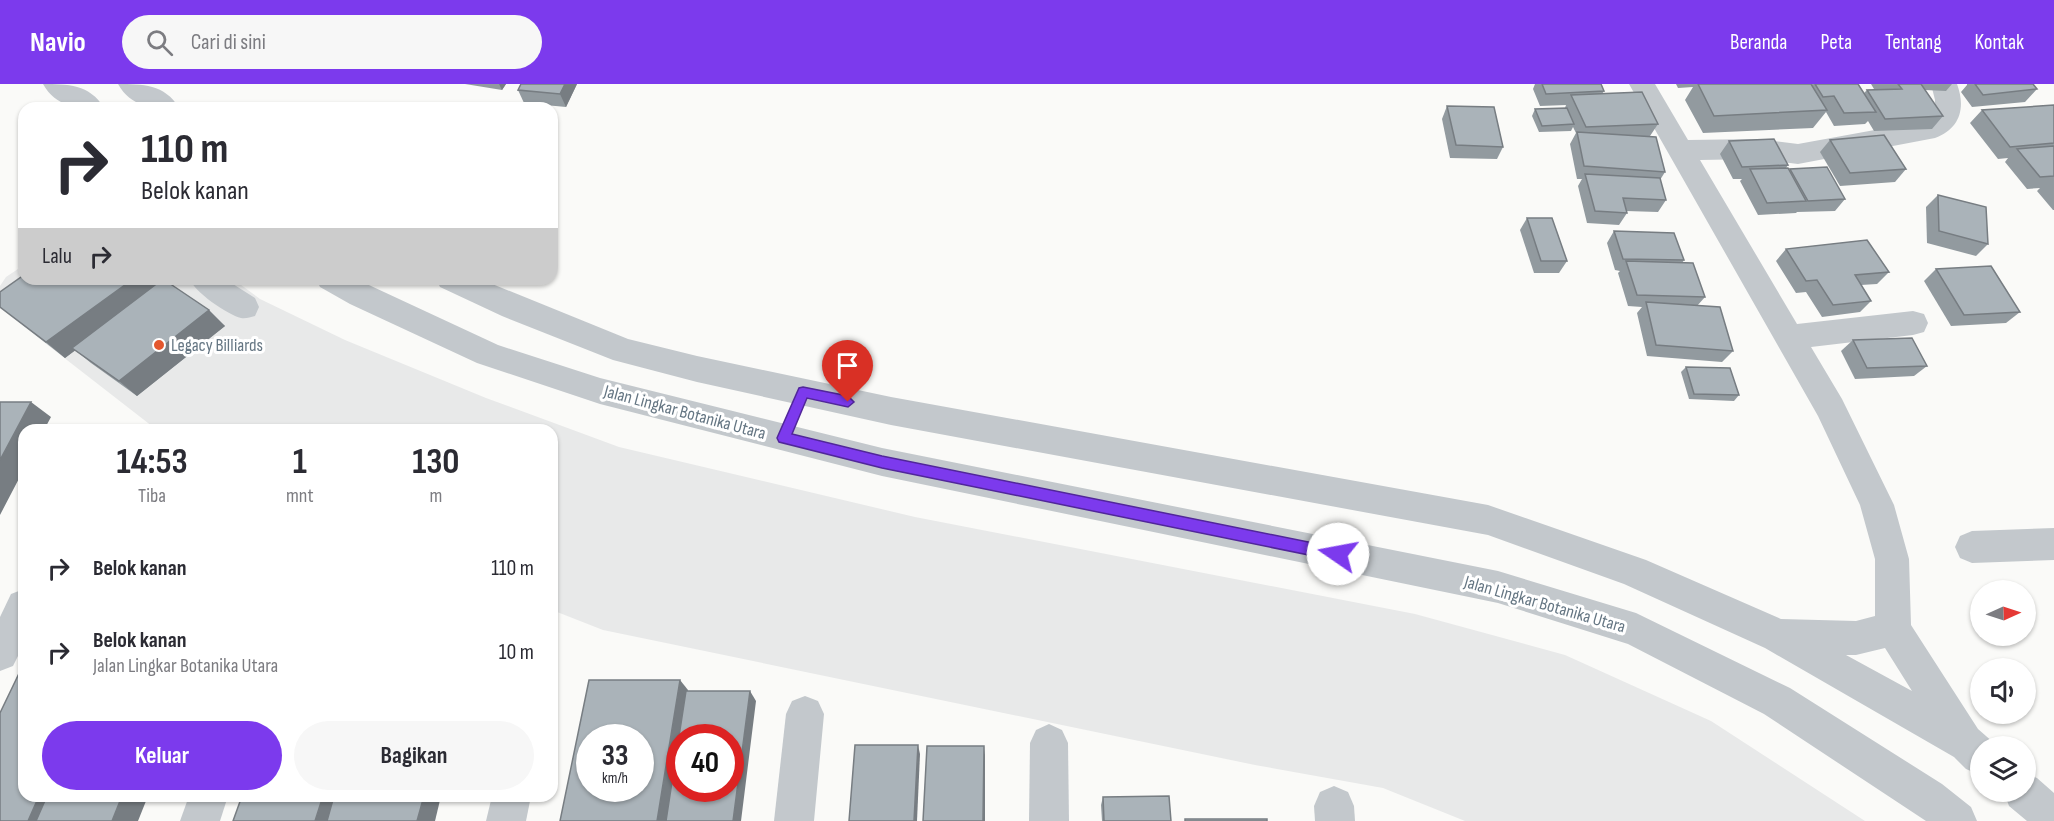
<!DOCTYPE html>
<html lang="id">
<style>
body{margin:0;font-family:"Sofia Sans Condensed",sans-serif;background:#f7f7f7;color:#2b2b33;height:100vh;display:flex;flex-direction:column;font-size:22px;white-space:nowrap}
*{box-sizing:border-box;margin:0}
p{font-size:20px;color:#7c7c81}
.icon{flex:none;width:33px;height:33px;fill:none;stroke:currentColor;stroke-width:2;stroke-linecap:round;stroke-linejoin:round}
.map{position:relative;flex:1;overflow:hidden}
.sheet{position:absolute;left:18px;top:340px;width:540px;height:378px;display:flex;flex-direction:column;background:#fff;border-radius:18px;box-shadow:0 2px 4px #0004}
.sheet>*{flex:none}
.banner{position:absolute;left:18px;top:18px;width:540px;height:183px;border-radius:18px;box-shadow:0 2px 4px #0004;background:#fff;color:#2b2b33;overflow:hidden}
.needle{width:39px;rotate:87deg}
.fabs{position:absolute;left:1970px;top:496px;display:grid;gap:12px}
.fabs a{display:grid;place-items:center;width:66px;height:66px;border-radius:50%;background:#fff;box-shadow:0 2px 4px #0004;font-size:30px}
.speed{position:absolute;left:576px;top:640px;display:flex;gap:12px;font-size:30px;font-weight:700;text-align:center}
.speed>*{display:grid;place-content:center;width:78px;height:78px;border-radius:50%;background:#fff;box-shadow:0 2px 4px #0004;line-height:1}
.speed small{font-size:15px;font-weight:400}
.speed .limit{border:9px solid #d22;background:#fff;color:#111}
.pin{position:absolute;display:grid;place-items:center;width:51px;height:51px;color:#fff;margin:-62px -26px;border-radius:50% 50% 50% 0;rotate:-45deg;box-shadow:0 0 6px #0007}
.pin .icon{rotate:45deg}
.me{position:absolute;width:66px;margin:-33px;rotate:282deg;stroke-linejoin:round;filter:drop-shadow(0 0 4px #0008)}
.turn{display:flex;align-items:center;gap:21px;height:126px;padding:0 24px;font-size:27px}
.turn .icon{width:78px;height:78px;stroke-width:2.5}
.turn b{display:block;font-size:42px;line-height:51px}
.then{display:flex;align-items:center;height:57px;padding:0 24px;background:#0003;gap:12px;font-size:22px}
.eta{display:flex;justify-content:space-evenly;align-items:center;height:102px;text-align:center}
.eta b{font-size:36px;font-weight:700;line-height:42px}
.action{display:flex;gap:12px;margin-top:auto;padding:12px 24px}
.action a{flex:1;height:69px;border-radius:36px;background:#7c3aed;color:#fff;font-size:24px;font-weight:700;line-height:69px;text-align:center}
.action a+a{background:#f7f7f7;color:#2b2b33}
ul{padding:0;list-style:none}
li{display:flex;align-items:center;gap:18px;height:84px;padding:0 24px}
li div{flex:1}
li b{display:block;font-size:22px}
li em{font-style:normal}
header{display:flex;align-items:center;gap:36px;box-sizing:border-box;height:84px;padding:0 30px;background:#7c3aed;color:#fff}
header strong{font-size:28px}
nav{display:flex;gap:33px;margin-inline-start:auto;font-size:21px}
.search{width:420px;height:54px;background:#f7f7f7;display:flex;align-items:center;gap:15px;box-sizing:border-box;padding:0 21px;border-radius:33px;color:#7c7c81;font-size:22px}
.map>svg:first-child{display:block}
</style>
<header>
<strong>Navio</strong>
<div class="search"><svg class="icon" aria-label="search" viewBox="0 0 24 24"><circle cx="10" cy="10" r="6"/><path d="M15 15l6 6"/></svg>Cari di sini</div>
<nav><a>Beranda</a><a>Peta</a><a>Tentang</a><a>Kontak</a></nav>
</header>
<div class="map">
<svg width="2054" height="737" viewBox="0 0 2054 737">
<rect width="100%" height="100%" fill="#fafaf8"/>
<path fill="#e8e9e9" d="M 24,181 L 24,195 L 233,195 L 260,215 L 345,256 L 486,314 L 619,363 L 915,433 L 1415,530 L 1565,571 L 1711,637 L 1865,737 L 1465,737 L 1383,704 L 1255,681 L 603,546 L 552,526 L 552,346 L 157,346 L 0,224 L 0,202 L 6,193 Z"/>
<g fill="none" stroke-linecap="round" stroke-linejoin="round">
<g fill="#c3c8cc" fill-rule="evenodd">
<path d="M 43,0 C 67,0 90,0 104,24 C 80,24 57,25 43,0 Z"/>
<path d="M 118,0 C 142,0 165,0 179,24 C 155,24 132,25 118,0 Z"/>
<path d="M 1629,0 L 1655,0 L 1688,56 L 1756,55 L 1798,60 L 1924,37 L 1934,30 L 1935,16 L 1931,0 L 1957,0 C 1966,24 1960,45 1935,54 L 1798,80 L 1756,75 L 1700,76 L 1797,240 L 1913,227 L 1924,230 L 1928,239 L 1924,248 L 1913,251 L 1811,263 L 1842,315 L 1894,421 L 1909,475 L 1911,541 L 1978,645 L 1994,659 L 1995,663 L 1980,663 L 1980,691 L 1966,685 L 1954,673 L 1765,564 L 1624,500 L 1488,451 L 891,341 L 697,298 L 613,276 L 502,232 L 440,203 L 436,195 L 480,195 L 628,255 L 697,272 L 891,313 L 1488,421 L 1646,476 L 1781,535 L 1856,537 L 1875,532 L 1875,475 L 1860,421 L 1818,332 ZM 1885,564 L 1912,607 L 1846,571 L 1856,571 Z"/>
<path d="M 190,195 L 225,195 L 255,214 L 259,223 L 255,232 C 250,233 246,235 241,234 C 228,231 193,207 190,195 Z"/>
<path d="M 316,195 L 356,195 L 498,261 L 600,294 L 882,364 L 1498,487 L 1636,529 L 1790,604 L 1942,700 L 1971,723 L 1977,737 L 1926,737 L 1764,630 L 1628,560 L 1498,519 L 882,392 L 600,320 L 477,279 L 350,220 L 320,203 Z"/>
<path d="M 2054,444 L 2054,476 L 1972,479 L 1960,474 L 1955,463 L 1960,452 L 1972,447 Z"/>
<path d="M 24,505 L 24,560 L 13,582 L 0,587 L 0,533 L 11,510 Z"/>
<path d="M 805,612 L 818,617 L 824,630 L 814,737 L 774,737 L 786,630 L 792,617 Z"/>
<path d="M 1049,640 L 1062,646 L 1068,659 L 1069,737 L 1029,737 L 1030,659 L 1036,646 Z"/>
<path d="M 2025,689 L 2037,694 L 2054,709 L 2054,737 L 2027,737 L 2009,722 L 2004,708 L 2025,708 Z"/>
<path d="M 1334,702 L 1348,708 L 1354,722 L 1355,737 L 1315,737 L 1314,722 L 1320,708 Z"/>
<path d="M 189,712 L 228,712 L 220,737 L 180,737 Z"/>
<path d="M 492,712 L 531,712 L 526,737 L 486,737 Z"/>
</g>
</g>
<g fill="#929a9f">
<path d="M 465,0 L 506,0 L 502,6 Z"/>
<path d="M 577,0 L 566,23 L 524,19 L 518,6 Z"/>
<path d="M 1535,0 L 1601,0 L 1604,7 L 1602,10 L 1658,40 L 1650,52 L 1646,52 L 1665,88 L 1660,96 L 1666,116 L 1658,128 L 1626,127 L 1627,129 L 1619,141 L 1587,139 L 1578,102 L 1582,95 L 1577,95 L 1570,60 L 1576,49 L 1573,43 L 1571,47 L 1539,48 L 1532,32 L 1535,25 L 1565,24 L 1566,21 L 1540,22 L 1533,5 Z"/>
<path d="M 1676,0 L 1858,0 L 1864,9 L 1867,6 L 1887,5 L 1874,5 L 1871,0 L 1952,0 L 1946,7 L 1925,6 L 1943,32 L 1932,45 L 1874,47 L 1868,37 L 1865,40 L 1834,42 L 1826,28 L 1813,44 L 1703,49 L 1685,16 L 1693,3 L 1678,4 Z"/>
<path d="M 1967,0 L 2033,0 L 2037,5 L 2025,18 L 1972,23 L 1961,8 L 1967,1 Z"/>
<path d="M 2054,21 L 2054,126 L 2053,126 L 2037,107 L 2040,104 L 2027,105 L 2005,78 L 2008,74 L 1998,75 L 1970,39 L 1982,26 Z"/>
<path d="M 1447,22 L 1503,63 L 1497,75 L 1450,74 L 1442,35 Z"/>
<path d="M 1830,56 L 1906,85 L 1895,98 L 1840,102 L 1820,68 Z"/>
<path d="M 1729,57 L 1788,81 L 1786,84 L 1789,86 L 1790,85 L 1845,115 L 1835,127 L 1797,128 L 1796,129 L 1758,131 L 1740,97 L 1742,95 L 1733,95 L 1720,70 Z"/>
<path d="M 1938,111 L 1988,160 L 1976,172 L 1927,159 L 1926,123 Z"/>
<path d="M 1527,134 L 1567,177 L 1559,189 L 1534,189 L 1520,146 Z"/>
<path d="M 1614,147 L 1684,176 L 1682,179 L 1705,213 L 1697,222 L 1733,267 L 1722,278 L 1647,272 L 1637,229 L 1642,223 L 1628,222 L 1618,189 L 1620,187 L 1615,186 L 1607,159 Z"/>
<path d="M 1786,165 L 1889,188 L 1877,200 L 1861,201 L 1871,217 L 1860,228 L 1822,233 L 1806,208 L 1796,209 L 1776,177 Z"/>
<path d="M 1936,185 L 2020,228 L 2006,239 L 1951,242 L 1924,197 Z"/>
<path d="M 24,195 L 168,195 L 169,197 L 168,198 L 225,242 L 137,312 L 91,279 L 75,266 L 65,274 L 0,223 Z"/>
<path d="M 1853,256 L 1927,282 L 1914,292 L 1855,295 L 1841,267 Z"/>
<path d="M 1686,283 L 1739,311 L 1734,317 L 1689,315 L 1681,288 Z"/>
<path d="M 1103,713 L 1171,737 L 1102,737 L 1101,721 Z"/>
</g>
<g fill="#777d82">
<path d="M 499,0 L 506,0 L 502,6 Z"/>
<path d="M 565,0 L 577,0 L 566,23 L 560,10 Z"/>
<path d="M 133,195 L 168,195 L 169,197 L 65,274 L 46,258 Z"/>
<path d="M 209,226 L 225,242 L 137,312 L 119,297 Z"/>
<path d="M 31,318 L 51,333 L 44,346 L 24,346 L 24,385 L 0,431 L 0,376 Z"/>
<path d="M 680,596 L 688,606 L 667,737 L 657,737 Z"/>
<path d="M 750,607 L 756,617 L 741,737 L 733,737 Z"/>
<path d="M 918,661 L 920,670 L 917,737 L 914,737 Z"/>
<path d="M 984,662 L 985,671 L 985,737 L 983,737 Z"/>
<path d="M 39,712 L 67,712 L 56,737 L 28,737 Z"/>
<path d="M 122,712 L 148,712 L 138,737 L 112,737 Z"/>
<path d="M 323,712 L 343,712 L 335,737 L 315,737 Z"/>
<path d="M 424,712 L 441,712 L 435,737 L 417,737 Z"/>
</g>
<g fill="#aab3b9" stroke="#777d82" stroke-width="1.5" fill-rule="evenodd">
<path d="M 521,0 L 565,0 L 560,10 L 518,6 Z"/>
<path d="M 1542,0 L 1601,0 L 1604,7 L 1546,10 Z"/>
<path d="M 1698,0 L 1811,0 L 1827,26 L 1714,32 Z"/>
<path d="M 1815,0 L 1858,0 L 1876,28 L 1844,29 L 1834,12 L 1823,13 Z"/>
<path d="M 1898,0 L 1921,0 L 1943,32 L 1885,35 L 1867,6 L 1902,5 Z"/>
<path d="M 1975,0 L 2033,0 L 2037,5 L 1983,11 Z"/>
<path d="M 1642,8 L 1658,40 L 1586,43 L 1571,11 Z"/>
<path d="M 2054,21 L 2054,59 L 2010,63 L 1982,26 Z"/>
<path d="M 1447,22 L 1494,23 L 1503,63 L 1456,61 Z"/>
<path d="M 1567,24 L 1574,40 L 1542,42 L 1535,25 Z"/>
<path d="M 1577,48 L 1656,53 L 1665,88 L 1584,82 Z"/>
<path d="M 1884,51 L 1906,85 L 1850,89 L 1830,56 Z"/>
<path d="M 1774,55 L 1788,81 L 1742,83 L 1729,57 Z"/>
<path d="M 2054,62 L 2054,92 L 2040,93 L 2017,65 Z"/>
<path d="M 1827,83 L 1845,115 L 1808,117 L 1790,85 Z"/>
<path d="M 1788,84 L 1806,117 L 1767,119 L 1750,85 Z"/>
<path d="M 1585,90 L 1660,94 L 1666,116 L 1623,114 L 1627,129 L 1595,127 Z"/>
<path d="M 1938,111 L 1986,123 L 1988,160 L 1939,147 Z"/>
<path d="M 1527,134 L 1552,134 L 1567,177 L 1541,177 Z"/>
<path d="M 1614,147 L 1674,149 L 1684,176 L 1623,175 Z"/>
<path d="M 1867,156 L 1889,188 L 1855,191 L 1871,217 L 1833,221 L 1817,196 L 1806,197 L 1786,165 Z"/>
<path d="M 1626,177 L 1693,179 L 1705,213 L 1637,211 Z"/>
<path d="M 1991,182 L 2020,228 L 1964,231 L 1936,185 Z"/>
<path d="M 24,191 L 24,195 L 133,195 L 46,258 L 0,223 L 0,208 Z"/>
<path d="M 163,195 L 209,226 L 119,297 L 72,264 Z"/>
<path d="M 1646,218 L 1720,223 L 1733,267 L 1656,261 Z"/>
<path d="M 1912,254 L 1927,282 L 1867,284 L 1853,256 Z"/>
<path d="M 1686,283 L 1730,284 L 1739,311 L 1694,310 Z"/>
<path d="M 0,318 L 31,318 L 0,376 Z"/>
<path d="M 24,579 L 24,712 L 39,712 L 28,737 L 0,737 L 0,629 Z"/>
<path d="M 589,596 L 680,596 L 657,737 L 560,737 ZM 590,654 L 640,654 L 640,705 L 590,705 Z"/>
<path d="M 686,607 L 750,607 L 733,737 L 666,737 ZM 680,654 L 730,654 L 730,705 L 680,705 Z"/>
<path d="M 855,661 L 918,661 L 914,737 L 849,737 Z"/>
<path d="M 927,662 L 984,662 L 983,737 L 923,737 Z"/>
<path d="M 47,712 L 122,712 L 112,737 L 36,737 Z"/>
<path d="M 242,712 L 323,712 L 315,737 L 233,737 Z"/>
<path d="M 334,712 L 424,712 L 417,737 L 327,737 Z"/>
<path d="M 1169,712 L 1171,737 L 1104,737 L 1103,713 Z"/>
<rect x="1185" y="735" width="82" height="2"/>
</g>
<path fill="#7c3aed" stroke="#51269a" stroke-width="1.5" d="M 803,303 L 848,312 L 854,318 L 848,323 L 807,314 L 792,350 L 882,372 L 1338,464 L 1343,466 L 1345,470 L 1343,475 L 1338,477 L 882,384 L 779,358 L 777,354 L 799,304 Z"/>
<circle fill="#e4572e" stroke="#fff" stroke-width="2" cx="159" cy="261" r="6"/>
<g text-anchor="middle" stroke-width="6" stroke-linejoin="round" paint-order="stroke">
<g font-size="18" fill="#657683" stroke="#fff" text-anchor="start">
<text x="171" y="267">Legacy Billiards</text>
</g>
<g font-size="18" fill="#657683" stroke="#fff">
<text transform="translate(685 328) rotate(15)" y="6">Jalan Lingkar Botanika Utara</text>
<text transform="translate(1545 520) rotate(16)" y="6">Jalan Lingkar Botanika Utara</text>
</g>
</g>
</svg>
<div class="fabs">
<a><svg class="needle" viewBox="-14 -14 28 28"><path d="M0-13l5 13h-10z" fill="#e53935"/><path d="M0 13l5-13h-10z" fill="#7c7c81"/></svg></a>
<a><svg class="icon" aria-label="sound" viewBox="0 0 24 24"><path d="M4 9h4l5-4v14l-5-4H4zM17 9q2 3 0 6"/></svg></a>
<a><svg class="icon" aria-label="layers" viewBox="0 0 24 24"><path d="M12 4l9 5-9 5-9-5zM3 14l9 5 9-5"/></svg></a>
</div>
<div class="speed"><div>33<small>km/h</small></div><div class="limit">40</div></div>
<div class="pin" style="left:848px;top:318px;background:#d93025"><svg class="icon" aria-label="arrive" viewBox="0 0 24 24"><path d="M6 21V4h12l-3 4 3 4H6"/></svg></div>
<svg class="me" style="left:1338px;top:470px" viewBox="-20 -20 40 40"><circle r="19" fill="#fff"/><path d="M0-13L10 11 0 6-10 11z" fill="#7c3aed"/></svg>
<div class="banner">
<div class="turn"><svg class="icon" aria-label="right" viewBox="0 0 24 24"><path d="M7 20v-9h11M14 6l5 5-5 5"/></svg><div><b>110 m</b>Belok kanan</div></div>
<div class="then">Lalu<svg class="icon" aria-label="right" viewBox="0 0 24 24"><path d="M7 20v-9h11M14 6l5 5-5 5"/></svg></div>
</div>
<section class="sheet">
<div class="eta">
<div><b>14:53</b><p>Tiba</p></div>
<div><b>1</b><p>mnt</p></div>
<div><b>130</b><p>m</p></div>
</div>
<ul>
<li><svg class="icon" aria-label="right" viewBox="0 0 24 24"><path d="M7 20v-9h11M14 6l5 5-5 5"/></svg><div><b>Belok kanan</b></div><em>110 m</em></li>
<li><svg class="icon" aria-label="right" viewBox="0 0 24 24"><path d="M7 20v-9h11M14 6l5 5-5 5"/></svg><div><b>Belok kanan</b><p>Jalan Lingkar Botanika Utara</p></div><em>10 m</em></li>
</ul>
<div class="action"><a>Keluar</a><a>Bagikan</a></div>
</section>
</div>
